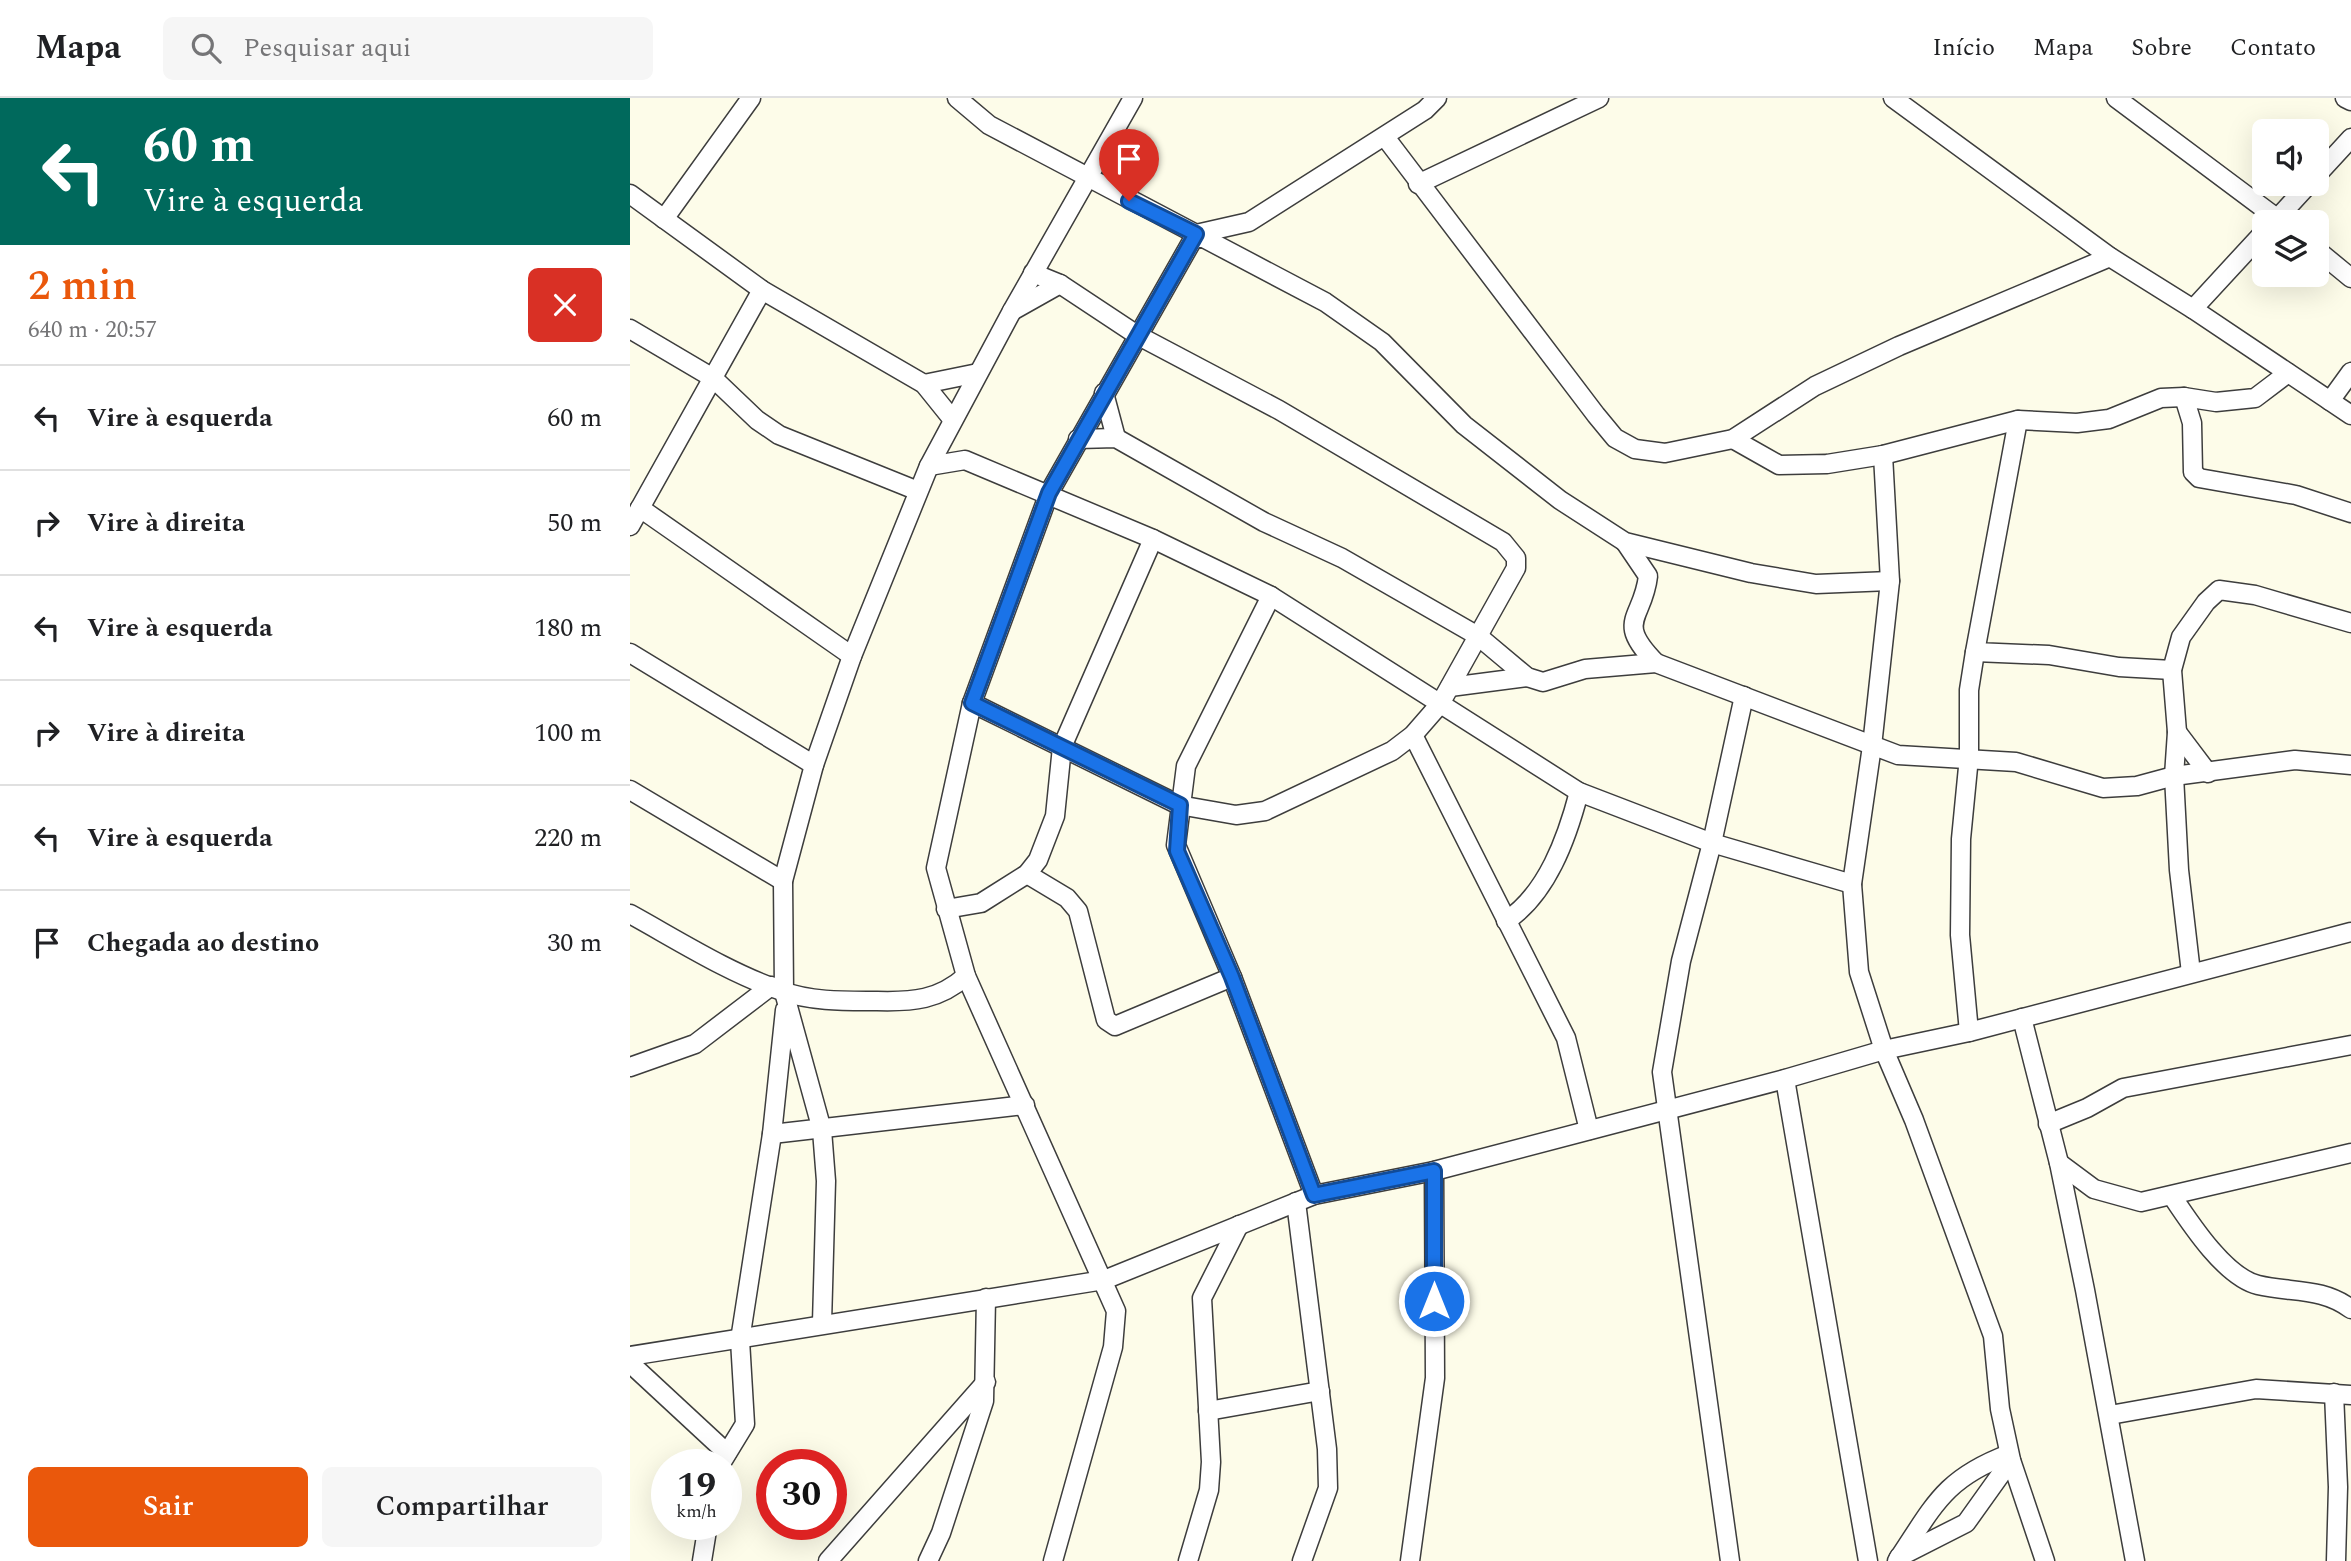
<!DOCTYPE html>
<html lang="pt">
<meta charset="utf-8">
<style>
body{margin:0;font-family:Spectral,serif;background:#f6f6f6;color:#202124;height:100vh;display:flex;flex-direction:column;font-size:26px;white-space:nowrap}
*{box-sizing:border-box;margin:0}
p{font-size:23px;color:#757577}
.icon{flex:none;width:38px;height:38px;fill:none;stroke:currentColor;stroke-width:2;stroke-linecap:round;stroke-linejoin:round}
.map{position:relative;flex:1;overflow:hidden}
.drawer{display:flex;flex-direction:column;background:#fff;width:630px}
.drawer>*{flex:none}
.hud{background:#00695c;color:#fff;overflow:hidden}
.fabs{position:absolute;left:1622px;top:21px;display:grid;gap:14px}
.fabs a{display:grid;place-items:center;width:77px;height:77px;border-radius:10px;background:#fff;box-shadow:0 7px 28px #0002;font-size:35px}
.speed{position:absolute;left:21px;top:1351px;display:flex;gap:14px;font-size:35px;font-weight:700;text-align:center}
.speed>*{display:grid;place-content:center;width:91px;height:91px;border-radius:50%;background:#fff;box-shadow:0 7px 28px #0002;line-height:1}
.speed small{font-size:18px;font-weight:400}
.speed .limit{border:10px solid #d22;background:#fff;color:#111}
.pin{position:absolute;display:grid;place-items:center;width:60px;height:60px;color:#fff;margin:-72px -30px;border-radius:50% 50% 50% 0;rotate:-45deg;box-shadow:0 0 7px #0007}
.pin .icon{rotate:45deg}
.me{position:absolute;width:77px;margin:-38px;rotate:0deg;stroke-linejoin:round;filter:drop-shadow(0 0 5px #0008)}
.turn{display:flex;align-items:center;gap:24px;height:147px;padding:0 28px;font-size:32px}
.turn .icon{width:91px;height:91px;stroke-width:2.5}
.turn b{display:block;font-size:49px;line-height:60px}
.round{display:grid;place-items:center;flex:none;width:74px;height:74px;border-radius:10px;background:#f6f6f6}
.overview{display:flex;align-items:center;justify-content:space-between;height:119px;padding:0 28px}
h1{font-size:42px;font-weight:600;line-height:52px;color:#ea580c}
.cta{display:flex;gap:14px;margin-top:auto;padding:14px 28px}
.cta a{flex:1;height:80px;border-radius:10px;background:#ea580c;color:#fff;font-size:28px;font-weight:600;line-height:80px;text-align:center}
.cta a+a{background:#f6f6f6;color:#202124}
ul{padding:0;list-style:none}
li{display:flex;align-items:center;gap:21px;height:105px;padding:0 28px;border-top:2px solid #e0e0e0}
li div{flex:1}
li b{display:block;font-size:26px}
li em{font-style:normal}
header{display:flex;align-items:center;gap:42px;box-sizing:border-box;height:98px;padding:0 35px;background:#fff;border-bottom:2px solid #e0e0e0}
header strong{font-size:33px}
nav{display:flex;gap:38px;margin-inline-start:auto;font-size:24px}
.search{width:490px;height:63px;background:#f6f6f6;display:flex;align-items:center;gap:18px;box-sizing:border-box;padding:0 24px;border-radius:10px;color:#757577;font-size:26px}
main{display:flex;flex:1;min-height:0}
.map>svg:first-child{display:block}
</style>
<header>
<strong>Mapa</strong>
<div class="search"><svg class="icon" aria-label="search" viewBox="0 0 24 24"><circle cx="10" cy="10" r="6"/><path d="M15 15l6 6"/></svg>Pesquisar aqui</div>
<nav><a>Início</a><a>Mapa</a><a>Sobre</a><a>Contato</a></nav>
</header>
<main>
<section class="drawer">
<div class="hud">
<div class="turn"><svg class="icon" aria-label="left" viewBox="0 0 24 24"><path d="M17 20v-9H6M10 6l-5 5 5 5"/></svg><div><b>60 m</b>Vire à esquerda</div></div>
</div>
<div class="overview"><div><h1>2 min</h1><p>640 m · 20:57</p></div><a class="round" style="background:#d93025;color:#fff"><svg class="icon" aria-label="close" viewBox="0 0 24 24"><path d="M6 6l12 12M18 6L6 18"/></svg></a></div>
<ul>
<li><svg class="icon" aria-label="left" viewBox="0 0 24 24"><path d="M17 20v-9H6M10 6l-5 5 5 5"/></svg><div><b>Vire à esquerda</b></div><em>60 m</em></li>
<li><svg class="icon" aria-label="right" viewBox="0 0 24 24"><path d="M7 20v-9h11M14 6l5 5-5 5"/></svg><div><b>Vire à direita</b></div><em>50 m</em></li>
<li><svg class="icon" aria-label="left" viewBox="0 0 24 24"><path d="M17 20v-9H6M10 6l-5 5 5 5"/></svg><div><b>Vire à esquerda</b></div><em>180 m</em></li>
<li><svg class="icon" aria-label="right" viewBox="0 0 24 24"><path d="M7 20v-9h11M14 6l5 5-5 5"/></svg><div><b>Vire à direita</b></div><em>100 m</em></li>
<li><svg class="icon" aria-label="left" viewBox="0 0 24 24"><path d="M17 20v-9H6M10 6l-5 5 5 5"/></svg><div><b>Vire à esquerda</b></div><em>220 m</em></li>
<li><svg class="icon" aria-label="arrive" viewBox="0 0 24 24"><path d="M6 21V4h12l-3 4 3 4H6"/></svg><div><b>Chegada ao destino</b></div><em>30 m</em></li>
</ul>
<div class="cta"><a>Sair</a><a>Compartilhar</a></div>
</section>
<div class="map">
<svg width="1721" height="1463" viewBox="0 0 1721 1463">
<rect width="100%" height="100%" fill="#fdfce9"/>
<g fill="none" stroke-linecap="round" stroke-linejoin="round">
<defs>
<g id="street">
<path d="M 327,0 L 359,27 L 566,136 L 619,124 L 795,12 L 807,0"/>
<path d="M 1263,0 L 1480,159 L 1563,211 L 1634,134"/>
<path d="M 1486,0 L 1652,124"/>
<path d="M 1715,0 L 1721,3"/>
<path d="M 755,39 L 966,317 L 985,340 L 1005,351 L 1035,355 L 1103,341 L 1185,288 L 1269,248 L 1480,159"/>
<path d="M 1687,77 L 1721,40"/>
<path d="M 788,86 L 969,0"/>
<path d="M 0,96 L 132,192 L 294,286 L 323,322"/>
<path d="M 34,121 L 121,0"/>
<path d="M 1644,124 L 1679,86"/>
<path d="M 1687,152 L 1721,180"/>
<path d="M 1563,211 L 1721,317"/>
<path d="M 382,213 L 430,186"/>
<path d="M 0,231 L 83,280 L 127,322 L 149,337 L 288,393"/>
<path d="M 294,286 L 348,275"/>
<path d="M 474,295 L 486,340"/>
<path d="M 1554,299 L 1562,325 L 1563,374 L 1569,380 L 1666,397 L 1721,415"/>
<path d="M 1700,303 L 1721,274"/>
<path d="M 1388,322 L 1345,554 L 1419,557 L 1489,569 L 1542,572"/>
<path d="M 448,341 L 486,340 L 634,424 L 712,460 L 848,538 L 897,579 L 913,584 L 955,571 L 1026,565 L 1268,657 L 1386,664 L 1473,690 L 1507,688 L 1544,678 L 1665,662 L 1721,667"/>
<path d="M 1103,341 L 1149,367 L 1197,366 L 1253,357 L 1388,322 L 1447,325 L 1479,321 L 1531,300 L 1554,299 L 1586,304 L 1625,300 L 1658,275"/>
<path d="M 1253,357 L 1260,483 L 1242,648 L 1222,786 L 1229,874 L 1254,952 L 1284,1022 L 1363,1238 L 1370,1311 L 1381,1362 L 1415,1463"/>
<path d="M 299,368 L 335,362 L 523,441 L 641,498 L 949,694 L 1082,745 L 1222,786"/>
<path d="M 10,410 L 222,558"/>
<path d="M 0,428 L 132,192"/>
<path d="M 995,444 L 1018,478 C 1013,522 984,522 1026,565"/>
<path d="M 641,498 L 556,668 L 546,747 L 602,879 L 684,1097"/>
<path d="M 0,555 L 184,667"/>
<path d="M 820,589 L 897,579"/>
<path d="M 342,605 L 549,707 L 606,717 L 635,713 L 762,653 L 783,637 L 810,606 L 886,470 L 886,460 L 873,444 L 649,312 L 507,237 L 430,186 L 403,175"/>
<path d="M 1547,634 L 1578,675"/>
<path d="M 783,637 L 936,940 L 959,1032"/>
<path d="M 0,692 L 153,783"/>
<path d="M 397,776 L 437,800 L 448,813 L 476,922 L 485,928 L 602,879"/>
<path d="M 316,811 L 351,805 L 397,776 L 408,762 L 425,718 L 432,649 L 523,441"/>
<path d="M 0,816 C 49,843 99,875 152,893 C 182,904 216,903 247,903 C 283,904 309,902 336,878"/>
<path d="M 876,823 C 917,796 937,740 949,694"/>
<path d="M 1561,875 L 1549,772 L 1544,678 L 1547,634 L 1542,572 L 1551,539 L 1576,504 L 1589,492 L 1625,497 L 1721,525"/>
<path d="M 1392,920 L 1429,1065 L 1455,1192 L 1505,1463"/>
<path d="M 1339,934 L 1330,837 L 1331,741 L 1339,659 L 1339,592 L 1345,554"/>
<path d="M 0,969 L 65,946 L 141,888"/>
<path d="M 1155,981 L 1238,1463"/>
<path d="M 1418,1026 L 1457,1010 L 1493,990 L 1721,947"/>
<path d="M 142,1036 L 395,1007"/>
<path d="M 1429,1065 L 1464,1091 L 1511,1104 L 1721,1055"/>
<path d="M 1542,1098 C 1560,1125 1595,1179 1628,1187 C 1661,1195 1692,1189 1721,1211"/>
<path d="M 666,1104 L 697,1351 L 698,1390 L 672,1463"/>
<path d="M 192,1225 L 196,1083 L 192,1032 L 154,894 L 153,783 L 184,667 L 222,558 L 299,368 L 382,213 L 503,0"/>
<path d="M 0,1258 L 474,1182 L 684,1097 L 804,1073 L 1155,981 L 1254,952 L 1339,934 L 1721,834"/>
<path d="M 1,1266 L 97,1355"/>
<path d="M 1704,1295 L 1708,1389 L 1706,1463"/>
<path d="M 578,1313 L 690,1293"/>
<path d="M 1480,1317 L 1626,1291 L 1721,1297"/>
<path d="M 90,1367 L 115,1326 L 110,1242 L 142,1036 L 155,912"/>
<path d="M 1269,1459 L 1336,1425 L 1381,1362"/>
<path d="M 72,1463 L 78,1426"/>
<path d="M 198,1463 L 356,1284"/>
<path d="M 298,1463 L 311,1435 L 354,1303 L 356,1200"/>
<path d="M 423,1463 L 483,1249 L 486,1213 L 336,878 L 306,770 L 342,605 L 419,395 L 566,136 L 695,204 L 752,244 L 834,327 L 930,402 L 995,444 L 1121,475 L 1186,486 L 1260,483"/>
<path d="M 558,1463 L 579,1392 L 581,1364 L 572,1200 L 609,1127"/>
<path d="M 780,1463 L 805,1280 L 804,1073"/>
<path d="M 1100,1463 L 1032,974 L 1051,863 L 1082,745 L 1114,598"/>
<path d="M 1267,1463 C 1304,1408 1313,1381 1379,1356"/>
</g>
</defs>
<use href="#street" stroke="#3d3d3d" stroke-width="21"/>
<use href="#street" stroke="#fff" stroke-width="18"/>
</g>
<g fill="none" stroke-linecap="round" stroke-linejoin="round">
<defs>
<path id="route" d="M 499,103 L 566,136 L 419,395 L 342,605 L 550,707 L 547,753 L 602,879 L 684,1097 L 804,1073 L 804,1203"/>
</defs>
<use href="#route" stroke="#114b97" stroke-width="18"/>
<use href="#route" stroke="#1a73e8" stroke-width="12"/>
</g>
</svg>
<div class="fabs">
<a><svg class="icon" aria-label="sound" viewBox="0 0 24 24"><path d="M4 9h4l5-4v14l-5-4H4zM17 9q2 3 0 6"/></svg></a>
<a><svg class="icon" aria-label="layers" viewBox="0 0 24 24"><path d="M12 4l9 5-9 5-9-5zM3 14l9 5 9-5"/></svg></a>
</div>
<div class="speed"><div>19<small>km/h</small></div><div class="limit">30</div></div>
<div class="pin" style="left:499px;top:103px;background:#d93025"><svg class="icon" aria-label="arrive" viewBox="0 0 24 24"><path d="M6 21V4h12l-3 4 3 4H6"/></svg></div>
<svg class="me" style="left:804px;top:1203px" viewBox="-20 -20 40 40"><circle r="17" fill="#1a73e8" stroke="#fff" stroke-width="3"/><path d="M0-11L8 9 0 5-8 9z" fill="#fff"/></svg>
</div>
</main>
